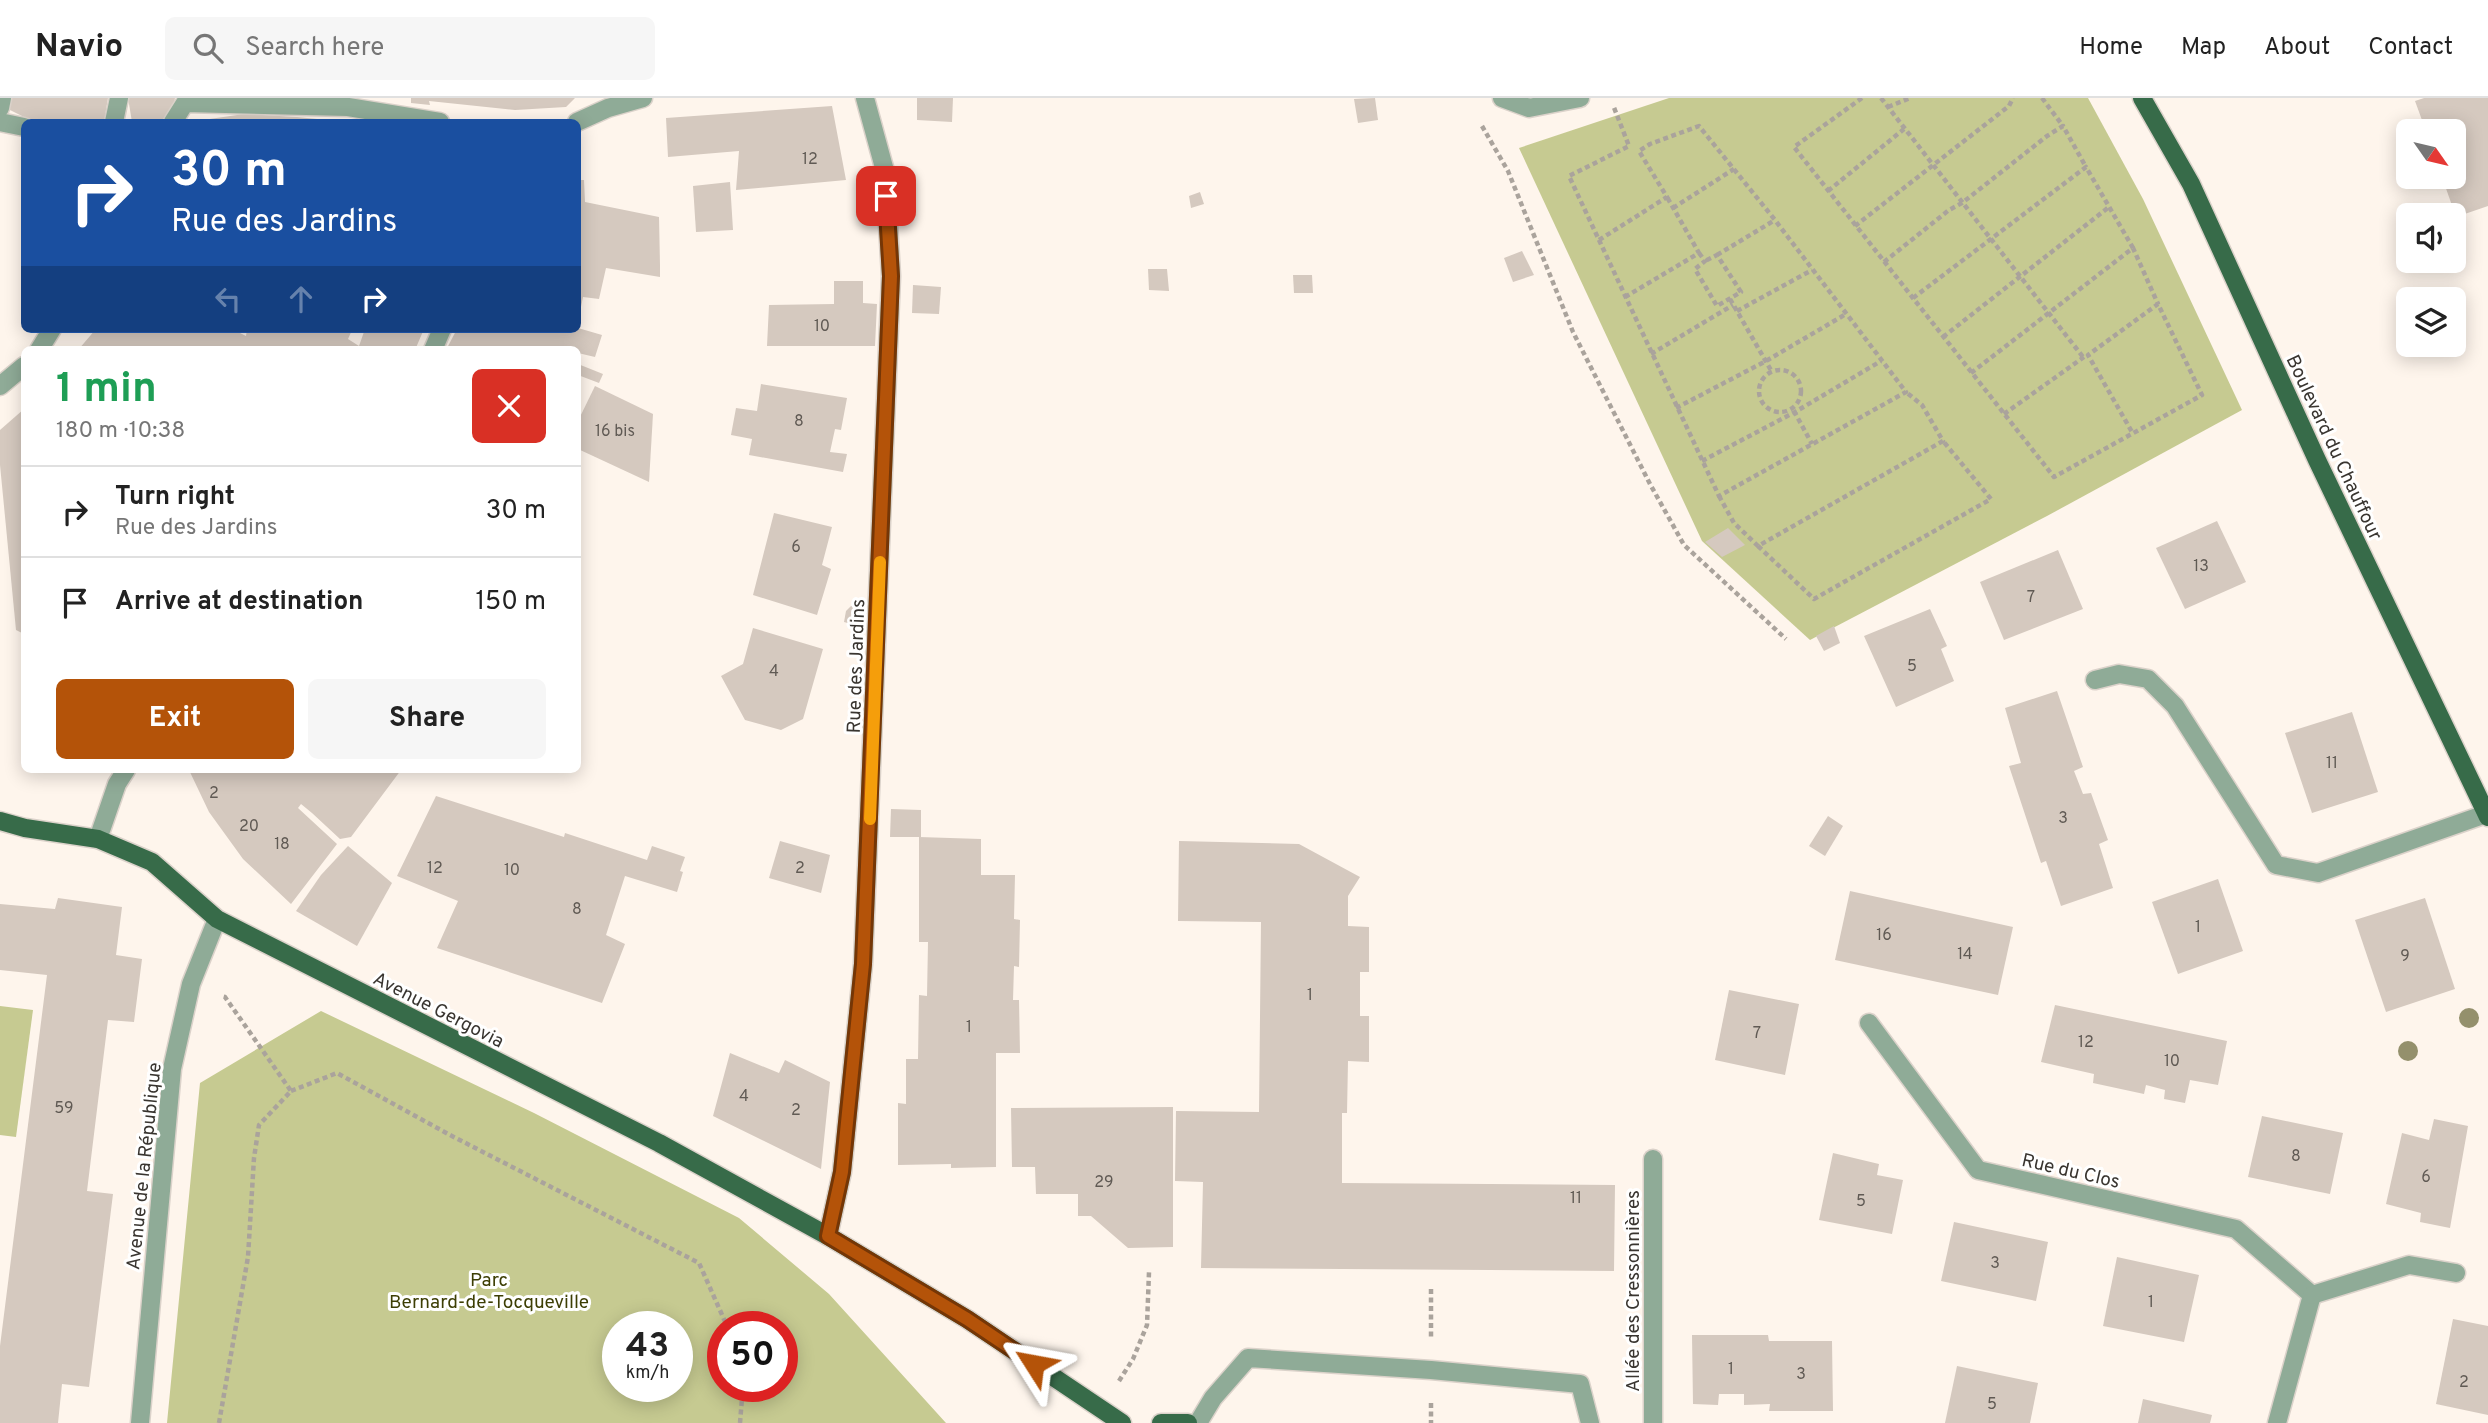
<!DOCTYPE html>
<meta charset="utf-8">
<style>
body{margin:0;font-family:Overpass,sans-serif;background:#f6f6f6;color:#222;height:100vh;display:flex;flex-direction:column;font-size:26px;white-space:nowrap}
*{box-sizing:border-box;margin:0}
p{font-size:23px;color:#767676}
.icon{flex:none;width:38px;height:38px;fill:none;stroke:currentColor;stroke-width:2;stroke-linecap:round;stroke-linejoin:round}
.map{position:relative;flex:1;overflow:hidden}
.details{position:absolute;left:21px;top:248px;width:560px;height:427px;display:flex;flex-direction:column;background:#fff;border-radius:10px;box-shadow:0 4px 18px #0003}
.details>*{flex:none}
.banner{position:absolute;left:21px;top:21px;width:560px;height:214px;border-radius:10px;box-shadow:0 4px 18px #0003;background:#1a4fa0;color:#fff;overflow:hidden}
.needle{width:46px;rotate:124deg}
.fabs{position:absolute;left:2396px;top:21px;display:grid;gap:14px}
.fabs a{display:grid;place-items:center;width:70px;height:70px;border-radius:10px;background:#fff;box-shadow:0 4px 18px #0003;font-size:35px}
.speed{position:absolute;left:602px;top:1213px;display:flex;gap:14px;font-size:35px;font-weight:700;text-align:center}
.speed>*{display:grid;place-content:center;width:91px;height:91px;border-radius:50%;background:#fff;box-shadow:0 4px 18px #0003;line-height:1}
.speed small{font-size:18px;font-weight:400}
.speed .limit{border:10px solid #d22;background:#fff;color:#111}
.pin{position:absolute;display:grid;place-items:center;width:60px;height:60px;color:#fff;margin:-30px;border-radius:14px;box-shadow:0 4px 10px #0006}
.me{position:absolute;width:77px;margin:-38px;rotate:304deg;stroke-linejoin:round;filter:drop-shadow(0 0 5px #0008)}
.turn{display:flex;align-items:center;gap:24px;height:147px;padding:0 35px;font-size:32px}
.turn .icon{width:91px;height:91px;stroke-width:2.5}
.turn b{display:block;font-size:49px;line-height:60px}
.lanes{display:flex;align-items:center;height:66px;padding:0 35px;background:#0003;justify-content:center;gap:35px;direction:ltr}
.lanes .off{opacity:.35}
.round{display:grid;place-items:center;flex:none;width:74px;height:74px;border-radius:10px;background:#f6f6f6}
.overview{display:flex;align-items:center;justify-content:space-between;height:119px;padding:0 35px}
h1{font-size:42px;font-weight:700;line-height:52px;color:#1e9e55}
.button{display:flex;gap:14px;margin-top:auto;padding:14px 35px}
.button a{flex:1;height:80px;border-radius:10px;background:#b45309;color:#fff;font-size:28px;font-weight:700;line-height:80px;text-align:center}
.button a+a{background:#f6f6f6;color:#222}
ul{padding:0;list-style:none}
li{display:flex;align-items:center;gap:21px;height:91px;padding:0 35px;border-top:2px solid #e0e0e0}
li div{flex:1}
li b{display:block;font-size:26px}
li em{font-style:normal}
header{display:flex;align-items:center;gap:42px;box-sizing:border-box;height:98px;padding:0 35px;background:#fff;border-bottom:2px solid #e0e0e0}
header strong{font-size:33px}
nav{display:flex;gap:38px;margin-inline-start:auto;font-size:24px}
.search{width:490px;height:63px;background:#f6f6f6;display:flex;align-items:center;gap:18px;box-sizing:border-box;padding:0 24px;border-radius:10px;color:#767676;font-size:26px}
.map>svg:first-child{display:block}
</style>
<header>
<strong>Navio</strong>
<div class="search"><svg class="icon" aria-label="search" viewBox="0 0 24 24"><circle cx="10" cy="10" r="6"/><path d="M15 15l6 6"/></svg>Search here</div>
<nav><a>Home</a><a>Map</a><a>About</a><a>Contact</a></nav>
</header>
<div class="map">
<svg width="2488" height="1325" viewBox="0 0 2488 1325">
<rect width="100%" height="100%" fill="#fef5ec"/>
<g fill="#c6ca91" fill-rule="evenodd">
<path d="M 1669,0 L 2088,0 L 2143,101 L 2242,312 L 2047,418 L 1810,542 L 1702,443 L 1519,50 Z"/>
<path d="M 0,908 L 33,912 L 16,1039 L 0,1037 Z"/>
<path d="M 321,913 L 534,1015 L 739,1120 L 829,1196 L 946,1325 L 167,1325 L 200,985 ZM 618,1228 L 677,1228 L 677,1288 L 618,1288 ZM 723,1228 L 782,1228 L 782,1288 L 723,1288 Z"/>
</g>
<g fill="#d5c9bf">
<path d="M 10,0 L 108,0 L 104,24 L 58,24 L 28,21 L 8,11 Z"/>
<path d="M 128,0 L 175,0 L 174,6 L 161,24 L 132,24 Z"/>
<path d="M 411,0 L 575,0 L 566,9 L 515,12 L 429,3 L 430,7 L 411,5 Z"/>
<path d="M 917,0 L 953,0 L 952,24 L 917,22 Z"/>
<path d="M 1375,0 L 1378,22 L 1358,25 L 1354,1 Z"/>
<path d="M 2424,0 L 2488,0 L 2488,108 L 2456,119 L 2442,79 L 2454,79 L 2454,33 L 2426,33 L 2415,3 Z"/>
<path d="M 832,8 L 846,82 L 736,92 L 739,53 L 668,59 L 666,20 Z"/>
<path d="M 244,16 L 297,19 L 337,23 L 337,24 L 189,24 Z"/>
<path d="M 578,82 L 584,82 L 585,104 L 659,119 L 660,167 L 660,179 L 606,170 L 599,201 L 583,199 L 580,214 L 578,214 Z"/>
<path d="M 730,84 L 733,132 L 696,134 L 693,88 Z"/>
<path d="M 1200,94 L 1204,106 L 1191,110 L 1189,98 Z"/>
<path d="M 1522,153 L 1534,177 L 1513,184 L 1504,160 Z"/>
<path d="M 1148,171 L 1167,171 L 1169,193 L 1149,192 Z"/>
<path d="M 1293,177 L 1312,177 L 1313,195 L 1294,195 Z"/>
<path d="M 834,183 L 863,183 L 863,205 L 877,206 L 875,248 L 767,248 L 769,207 L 834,206 Z"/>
<path d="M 913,187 L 941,189 L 939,216 L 912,215 Z"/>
<path d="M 578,230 L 602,237 L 595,259 L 578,255 L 578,252 L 559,250 L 558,252 L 446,252 L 457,231 L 475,231 L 483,235 L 485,231 Z"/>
<path d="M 96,231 L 232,231 L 246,238 L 247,231 L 350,231 L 352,232 L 348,241 L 359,248 L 365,231 L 424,231 L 415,252 L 78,252 Z"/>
<path d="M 578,266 L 603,276 L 599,285 L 578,277 Z"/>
<path d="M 761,286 L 847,300 L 841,332 L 835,331 L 830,354 L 847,356 L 843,374 L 749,357 L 752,341 L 731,337 L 736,310 L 757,313 Z"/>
<path d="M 595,288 L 653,316 L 649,384 L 578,351 L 578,323 Z"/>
<path d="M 24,311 L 24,536 L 16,532 L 0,367 L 0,332 Z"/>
<path d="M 774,415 L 832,429 L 822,467 L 831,471 L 817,517 L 753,497 Z"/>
<path d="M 2217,423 L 2246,484 L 2185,511 L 2156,450 Z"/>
<path d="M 1728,430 L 1745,447 L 1722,459 L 1705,444 Z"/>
<path d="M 2058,452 L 2083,511 L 2004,542 L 1980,484 Z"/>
<path d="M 851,508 L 863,509 L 862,529 L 844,524 L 846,513 Z"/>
<path d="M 1930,511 L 1947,548 L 1941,551 L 1954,583 L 1896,609 L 1864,538 Z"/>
<path d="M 1834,528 L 1840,545 L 1824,553 L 1816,538 Z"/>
<path d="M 753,530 L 823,551 L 803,621 L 781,632 L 745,622 L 721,578 L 743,566 Z"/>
<path d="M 2057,593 L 2083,669 L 2074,673 L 2083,696 L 2091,695 L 2108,742 L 2099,746 L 2113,790 L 2061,808 L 2046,763 L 2041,765 L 2009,668 L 2021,665 L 2005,610 Z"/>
<path d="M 2352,614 L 2378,694 L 2312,715 L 2285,635 Z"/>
<path d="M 189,672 L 401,672 L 351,739 L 340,741 L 312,715 L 301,706 L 298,710 L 337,746 L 291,806 L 243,761 L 209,714 Z"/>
<path d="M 436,698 L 564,739 L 565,735 L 647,762 L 652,748 L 685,759 L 680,773 L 683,774 L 677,794 L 625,778 L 606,837 L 625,846 L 602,905 L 437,850 L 458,803 L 397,778 Z"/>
<path d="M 891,711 L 921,712 L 921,739 L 890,739 Z"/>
<path d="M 1828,718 L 1843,728 L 1825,758 L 1809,748 Z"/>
<path d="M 919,739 L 981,741 L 981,777 L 1015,777 L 1014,821 L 1020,822 L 1019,869 L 1014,868 L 1013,902 L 1019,902 L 1020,955 L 996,955 L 996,1069 L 951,1070 L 951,1066 L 898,1067 L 898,1005 L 906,1006 L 906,961 L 918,961 L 919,897 L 927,898 L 928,844 L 919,844 Z"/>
<path d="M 780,743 L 830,757 L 821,795 L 769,780 Z"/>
<path d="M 1179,743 L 1299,746 L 1360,779 L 1348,798 L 1348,828 L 1369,829 L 1369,874 L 1360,874 L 1360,918 L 1369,918 L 1369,964 L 1348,963 L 1347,1015 L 1342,1015 L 1342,1085 L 1615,1087 L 1614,1173 L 1201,1170 L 1203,1084 L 1175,1083 L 1176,1013 L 1259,1014 L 1261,824 L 1178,823 Z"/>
<path d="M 348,748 L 392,785 L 357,848 L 296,813 L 321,777 Z"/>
<path d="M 2218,781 L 2243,853 L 2178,876 L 2152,804 Z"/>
<path d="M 1850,793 L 2013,829 L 1998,897 L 1835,862 Z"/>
<path d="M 58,800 L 122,809 L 116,857 L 142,861 L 134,924 L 108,922 L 87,1093 L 113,1096 L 89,1289 L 62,1286 L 58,1325 L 0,1325 L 0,1248 L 47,877 L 0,872 L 0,806 L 55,811 Z"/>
<path d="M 2425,800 L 2455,891 L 2386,914 L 2355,822 Z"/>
<path d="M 1729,892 L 1799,906 L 1785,977 L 1715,962 Z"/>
<path d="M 2055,907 L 2227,943 L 2218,987 L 2190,982 L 2185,1005 L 2164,1001 L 2165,992 L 2146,987 L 2144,996 L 2093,985 L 2094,976 L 2041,964 Z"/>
<path d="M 730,955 L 779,975 L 785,962 L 830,984 L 821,1071 L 713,1018 Z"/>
<path d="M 1173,1009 L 1173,1149 L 1128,1150 L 1091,1118 L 1078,1118 L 1078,1096 L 1036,1096 L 1035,1069 L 1012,1069 L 1011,1010 Z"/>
<path d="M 2262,1018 L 2343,1035 L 2330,1096 L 2248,1079 Z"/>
<path d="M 2434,1021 L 2468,1028 L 2450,1130 L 2420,1124 L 2421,1115 L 2386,1106 L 2402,1035 L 2429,1042 Z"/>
<path d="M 1833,1055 L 1879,1066 L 1877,1077 L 1903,1082 L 1892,1136 L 1819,1122 Z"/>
<path d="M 1954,1124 L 2048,1144 L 2036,1203 L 1941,1183 Z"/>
<path d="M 2117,1159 L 2199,1177 L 2184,1244 L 2103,1228 Z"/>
<path d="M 2453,1221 L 2488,1228 L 2488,1317 L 2436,1306 Z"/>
<path d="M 1692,1237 L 1768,1237 L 1769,1243 L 1832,1243 L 1833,1313 L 1769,1313 L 1770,1306 L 1744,1307 L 1744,1296 L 1719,1296 L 1718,1307 L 1693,1306 Z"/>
<path d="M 1957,1268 L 2038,1285 L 2030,1325 L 1945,1325 Z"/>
<path d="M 2143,1301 L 2212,1317 L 2210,1325 L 2138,1325 Z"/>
</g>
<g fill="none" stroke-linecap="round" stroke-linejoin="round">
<defs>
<g id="minor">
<path d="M 1502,0 L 1529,10 L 1580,0"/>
<path d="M 0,10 L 2,0"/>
<path d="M 0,24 L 24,29"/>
<path d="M 114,24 L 119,0"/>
<path d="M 173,24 L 185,5 L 348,9 L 440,24"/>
<path d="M 577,24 L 608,10 L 643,0"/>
<path d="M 39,252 L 52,231"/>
<path d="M 433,252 L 442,231"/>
<path d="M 0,288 L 24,268"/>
<path d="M 2095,582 L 2119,576 L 2148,581 L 2175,608 L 2276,767 L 2318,775 L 2486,716"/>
<path d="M 98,741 L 117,686 L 126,672"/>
<path d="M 1869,925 L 1978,1072 L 2236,1131 L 2312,1197 L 2277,1325"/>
<path d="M 1653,1061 L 1653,1325"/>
<path d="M 828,1138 L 842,1074 L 863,866 L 891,178 L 885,73 L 865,0"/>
<path d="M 2312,1197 L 2409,1167 L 2456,1175"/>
<path d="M 140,1325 L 172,971 L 191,886 L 217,821"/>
<path d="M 1198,1325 L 1213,1300 L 1248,1260 L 1431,1272 L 1580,1286 L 1590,1325"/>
</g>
<g id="major">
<path d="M 2142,0 L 2191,86 L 2317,362 L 2488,719"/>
<path d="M 0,723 L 25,730 L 98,741 L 152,764 L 217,821 L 659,1045 L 828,1138 L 967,1221 L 1122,1325"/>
<path d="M 1161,1325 L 1188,1325"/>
</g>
</defs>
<use href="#minor" stroke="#dbd2ca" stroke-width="21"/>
<use href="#major" stroke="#dbd2ca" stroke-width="21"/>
<g stroke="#aaa39c" stroke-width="4.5" stroke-dasharray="5 3.5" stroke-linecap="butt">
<path d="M 1862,0 L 1794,49 L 2054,379 L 2202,297 L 2158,206 L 2088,257 L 2132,334"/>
<path d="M 1881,0 L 2083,259"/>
<path d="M 2042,0 L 2063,28"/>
<path d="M 1888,9 L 1910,0"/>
<path d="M 1482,28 L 1508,73 L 1573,234 L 1650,386 L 1684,447 L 1786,541"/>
<path d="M 1828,93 L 1904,31"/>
<path d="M 1673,110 L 1734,71"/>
<path d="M 1855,128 L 2009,8 L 2013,0"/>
<path d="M 1599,142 L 1667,99 L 1639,53 L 1650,46 L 1699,28 L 1775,122 L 1906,294 L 1719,398 L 1569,78 L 1629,48 L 1613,7"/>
<path d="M 1699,155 L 1705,163 L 1695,171 L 1717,208 L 1741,194 L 1717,157 L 1705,163"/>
<path d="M 1717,157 L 1775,122"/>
<path d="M 1884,164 L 1949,112 L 1962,105 L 2047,38 L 2063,28 L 2086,69"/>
<path d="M 1625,199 L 1699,155 L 1667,99"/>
<path d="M 1913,200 L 2086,69 L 2133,150"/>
<path d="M 1730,201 L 1772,274"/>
<path d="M 1737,213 L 1812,172"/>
<path d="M 1943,239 L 2109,109"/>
<path d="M 1651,256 L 1733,207"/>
<circle cx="1780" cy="293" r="21"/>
<path d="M 1971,275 L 2133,150 L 2158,206"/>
<path d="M 1676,310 L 1766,263 L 1846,216"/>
<path d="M 1794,313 L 1812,346"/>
<path d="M 2004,316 L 2084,259"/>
<path d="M 1702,363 L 1795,314 L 1881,263"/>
<path d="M 1719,398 L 1734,425 L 1758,448 L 1943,343 L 1922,307 L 1906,294"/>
<path d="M 1758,448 L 1814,501 L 1991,401 L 1943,343"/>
<path d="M 291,993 L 337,975 L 450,1037 L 699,1165 L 727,1228"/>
<path d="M 1431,1191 L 1431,1240"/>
<path d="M 1119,1283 L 1133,1261 L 1147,1227 L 1149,1174"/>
<path d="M 1431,1305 L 1431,1325"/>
<path d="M 219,1325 L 248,1159 L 254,1060 L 259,1027 L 291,993 L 225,899 L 221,898"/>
<path d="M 740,1325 L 743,1288"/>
</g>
<use href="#minor" stroke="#8fab97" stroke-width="18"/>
<use href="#major" stroke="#376b49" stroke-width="18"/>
</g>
<g fill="#94906c">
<circle cx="2469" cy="920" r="10"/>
<circle cx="2408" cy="953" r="10"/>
</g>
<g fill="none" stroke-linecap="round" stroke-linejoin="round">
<defs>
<path id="route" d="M 886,98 L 891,178 L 863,866 L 842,1074 L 828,1138 L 967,1221 L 1034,1266"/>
</defs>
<use href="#route" stroke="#753606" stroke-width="18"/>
<use href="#route" stroke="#b45309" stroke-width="12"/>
<path stroke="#f59e0b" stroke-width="12" d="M 870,721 L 880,464"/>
</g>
<g text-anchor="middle" stroke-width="6" stroke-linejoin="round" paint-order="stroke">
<g font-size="16" fill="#605a54">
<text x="810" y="66">12</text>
<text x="822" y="233">10</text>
<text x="799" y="328">8</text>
<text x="615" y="338">16 bis</text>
<text x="796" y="454">6</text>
<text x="2201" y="473">13</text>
<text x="2031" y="504">7</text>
<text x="1912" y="573">5</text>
<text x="774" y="578">4</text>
<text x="2332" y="670">11</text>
<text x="214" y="700">2</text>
<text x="2063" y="725">3</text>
<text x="249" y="733">20</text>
<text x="282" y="751">18</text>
<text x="435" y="775">12</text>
<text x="800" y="775">2</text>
<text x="512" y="777">10</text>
<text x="577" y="816">8</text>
<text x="2198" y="834">1</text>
<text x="1884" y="842">16</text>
<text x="1965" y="861">14</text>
<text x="2405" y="863">9</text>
<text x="1310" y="902">1</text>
<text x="969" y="934">1</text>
<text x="1757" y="940">7</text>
<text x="2086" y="949">12</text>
<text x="2172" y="968">10</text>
<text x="744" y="1003">4</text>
<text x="64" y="1015">59</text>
<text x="796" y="1017">2</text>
<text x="2296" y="1063">8</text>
<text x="2426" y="1084">6</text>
<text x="1104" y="1089">29</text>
<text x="1576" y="1105">11</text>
<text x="1861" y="1108">5</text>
<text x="1995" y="1170">3</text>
<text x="2151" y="1209">1</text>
<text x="1731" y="1276">1</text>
<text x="1801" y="1281">3</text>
<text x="2464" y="1289">2</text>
<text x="1992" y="1311">5</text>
</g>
<g font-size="19" fill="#393530" stroke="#fff">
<text transform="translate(2335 349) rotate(65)" y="7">Boulevard du Chauffour</text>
<text transform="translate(855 568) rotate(-88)" y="7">Rue des Jardins</text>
<text transform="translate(439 911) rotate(27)" y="7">Avenue Gergovia</text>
<text transform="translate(143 1068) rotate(-84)" y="7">Avenue de la République</text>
<text transform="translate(2071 1072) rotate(13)" y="7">Rue du Clos</text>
<text transform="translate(1632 1193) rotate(-90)" y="7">Allée des Cressonnières</text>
</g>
<g font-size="19" fill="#3d3e04" stroke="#fff">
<text x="489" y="1188">Parc<tspan x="489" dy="22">Bernard-de-Tocqueville</tspan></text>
</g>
</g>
</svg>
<div class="fabs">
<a><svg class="needle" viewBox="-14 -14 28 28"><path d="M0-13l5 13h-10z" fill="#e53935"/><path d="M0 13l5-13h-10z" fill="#767676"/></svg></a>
<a><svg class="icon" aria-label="sound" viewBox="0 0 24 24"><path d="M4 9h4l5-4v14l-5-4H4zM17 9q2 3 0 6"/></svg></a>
<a><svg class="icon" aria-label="layers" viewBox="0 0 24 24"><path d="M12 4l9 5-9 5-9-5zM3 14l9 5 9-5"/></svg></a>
</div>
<div class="speed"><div>43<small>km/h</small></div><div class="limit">50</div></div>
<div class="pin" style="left:886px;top:98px;background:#d93025"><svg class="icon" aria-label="arrive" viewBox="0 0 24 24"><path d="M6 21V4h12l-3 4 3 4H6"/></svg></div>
<svg class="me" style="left:1034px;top:1266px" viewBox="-20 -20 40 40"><path d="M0-17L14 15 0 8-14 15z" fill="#b45309" stroke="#fff" stroke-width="4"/></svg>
<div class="banner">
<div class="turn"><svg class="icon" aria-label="right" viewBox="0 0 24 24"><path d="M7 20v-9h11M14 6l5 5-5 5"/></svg><div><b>30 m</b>Rue des Jardins</div></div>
<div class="lanes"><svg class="icon off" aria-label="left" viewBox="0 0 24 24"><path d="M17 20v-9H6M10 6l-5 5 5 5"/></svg><svg class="icon off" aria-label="ahead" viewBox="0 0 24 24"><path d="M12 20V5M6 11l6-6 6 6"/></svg><svg class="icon" aria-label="right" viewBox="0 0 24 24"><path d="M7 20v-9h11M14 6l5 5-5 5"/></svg></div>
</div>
<section class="details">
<div class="overview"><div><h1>1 min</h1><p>180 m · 10:38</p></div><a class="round" style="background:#d93025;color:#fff"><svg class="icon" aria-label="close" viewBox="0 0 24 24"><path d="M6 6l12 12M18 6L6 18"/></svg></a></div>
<ul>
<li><svg class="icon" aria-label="right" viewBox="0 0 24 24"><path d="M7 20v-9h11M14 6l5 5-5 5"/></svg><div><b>Turn right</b><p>Rue des Jardins</p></div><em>30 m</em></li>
<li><svg class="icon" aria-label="arrive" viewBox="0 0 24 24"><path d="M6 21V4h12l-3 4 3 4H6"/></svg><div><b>Arrive at destination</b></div><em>150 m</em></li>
</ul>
<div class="button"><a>Exit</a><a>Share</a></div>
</section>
</div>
